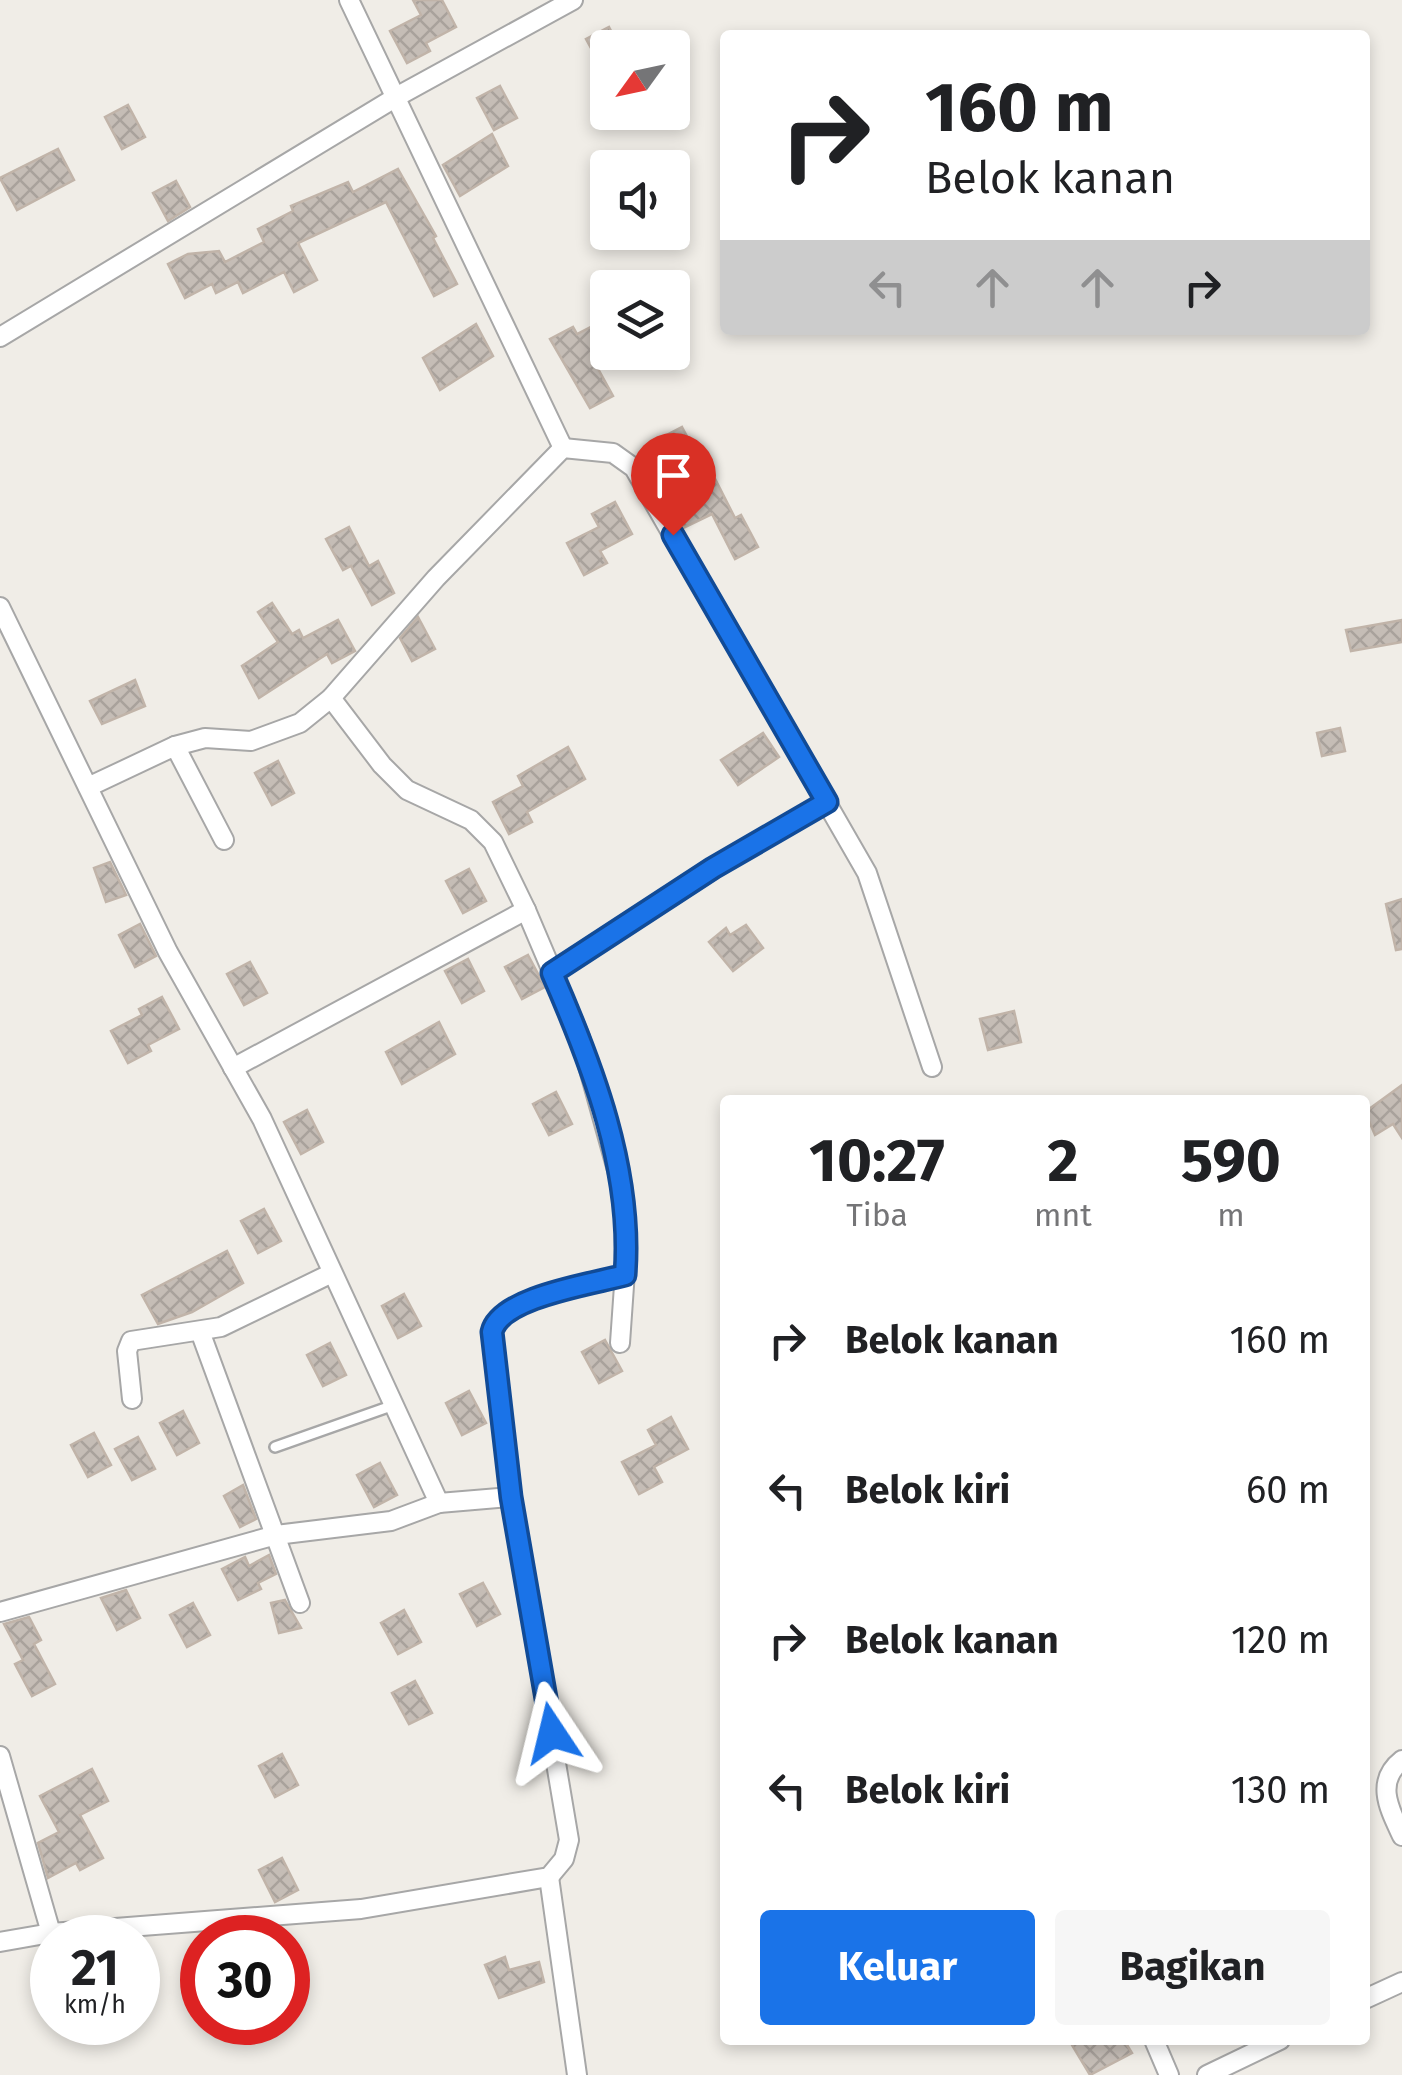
<!DOCTYPE html>
<html lang="id">
<style>
body{margin:0;font-family:"Fira Sans",sans-serif;background:#f6f6f6;color:#202124;height:100vh;display:flex;flex-direction:column;font-size:38px;white-space:nowrap}
*{box-sizing:border-box;margin:0}
p{font-size:32px;color:#757577}
.icon{flex:none;width:55px;height:55px;fill:none;stroke:currentColor;stroke-width:2;stroke-linecap:round;stroke-linejoin:round}
.map{position:relative;flex:1;overflow:hidden}
.side{position:absolute;left:720px;top:1095px;width:650px;height:950px;display:flex;flex-direction:column;background:#fff;border-radius:10px;box-shadow:0 5px 15px #0003}
.side>*{flex:none}
.hud{position:absolute;left:720px;top:30px;width:650px;height:305px;border-radius:10px;box-shadow:0 5px 15px #0003;background:#fff;color:#202124;overflow:hidden}
.needle{width:65px;rotate:237deg}
.fabs{position:absolute;left:590px;top:30px;display:grid;gap:20px}
.fabs a{display:grid;place-items:center;width:100px;height:100px;border-radius:10px;background:#fff;box-shadow:0 5px 15px #0003;font-size:50px}
.speed{position:absolute;left:30px;top:1915px;display:flex;gap:20px;font-size:50px;font-weight:700;text-align:center}
.speed>*{display:grid;place-content:center;width:130px;height:130px;border-radius:50%;background:#fff;box-shadow:0 5px 15px #0003;line-height:1}
.speed small{font-size:25px;font-weight:400}
.speed .limit{border:15px solid #d22;background:#fff;color:#111}
.pin{position:absolute;display:grid;place-items:center;width:85px;height:85px;color:#fff;margin:-102px -42px;border-radius:50% 50% 50% 0;rotate:-45deg;box-shadow:0 0 10px #0007}
.pin .icon{rotate:45deg}
.me{position:absolute;width:110px;margin:-55px;rotate:350deg;stroke-linejoin:round;filter:drop-shadow(0 0 8px #0008)}
.turn{display:flex;align-items:center;gap:35px;height:210px;padding:0 40px;font-size:45px}
.turn .icon{width:130px;height:130px;stroke-width:2.5}
.turn b{display:block;font-size:70px;line-height:85px}
.lanes{display:flex;align-items:center;height:95px;padding:0 40px;background:#0003;justify-content:center;gap:50px;direction:ltr}
.lanes .off{opacity:.35}
.eta{display:flex;justify-content:space-evenly;align-items:center;height:170px;text-align:center}
.eta b{font-size:60px;font-weight:700;line-height:70px}
.primary-button{display:flex;gap:20px;margin-top:auto;padding:20px 40px}
.primary-button a{flex:1;height:115px;border-radius:10px;background:#1a73e8;color:#fff;font-size:40px;font-weight:700;line-height:115px;text-align:center}
.primary-button a+a{background:#f6f6f6;color:#202124}
ul{padding:0;list-style:none}
li{display:flex;align-items:center;gap:30px;height:150px;padding:0 40px}
li div{flex:1}
li b{display:block;font-size:38px}
li em{font-style:normal}
.map>svg:first-child{display:block}
</style>
<div class="map">
<svg width="1402" height="2075" viewBox="0 0 1402 2075">
<defs>
<pattern id="building-cross-hatch" width="8" height="8" patternUnits="userSpaceOnUse" patternTransform="scale(2.5)"><rect width="8" height="8" fill="#c5bdb6"/><path d="M0 0l8 8M0 8l8-8" fill="none" stroke="#a9a29c"/></pattern>
</defs>
<rect width="100%" height="100%" fill="#f0ede7"/>
<g fill="url(#building-cross-hatch)" stroke="#c1b4a9" stroke-width="2.5">
<path d="M 413,0 L 442,0 L 456,27 L 426,43 L 430,51 L 407,63 L 390,31 L 421,15 Z"/>
<path d="M 609,27 L 620,48 L 608,48 L 608,79 L 586,39 Z"/>
<path d="M 500,86 L 517,118 L 494,130 L 477,98 Z"/>
<path d="M 128,105 L 145,137 L 122,149 L 105,117 Z"/>
<path d="M 492,134 L 508,166 L 460,196 L 443,165 Z"/>
<path d="M 58,149 L 74,180 L 17,210 L 0,178 Z"/>
<path d="M 398,169 L 436,236 L 433,238 L 457,284 L 434,296 L 386,202 L 298,243 L 317,280 L 294,292 L 284,272 L 243,293 L 238,282 L 216,293 L 212,284 L 185,298 L 168,264 L 188,254 L 219,251 L 225,262 L 264,242 L 258,229 L 293,211 L 291,206 L 348,182 L 353,192 Z"/>
<path d="M 176,181 L 190,207 L 168,221 L 153,193 Z"/>
<path d="M 608,318 L 608,359 L 596,365 L 613,396 L 590,408 L 550,339 L 573,327 L 577,334 Z"/>
<path d="M 476,324 L 493,356 L 440,390 L 423,358 Z"/>
<path d="M 682,427 L 708,476 L 712,473 L 735,518 L 741,515 L 758,547 L 735,559 L 712,514 L 683,528 L 665,497 L 684,487 L 659,439 Z"/>
<path d="M 615,502 L 632,534 L 600,551 L 607,563 L 584,575 L 567,543 L 599,527 L 592,514 Z"/>
<path d="M 349,527 L 369,566 L 378,561 L 394,593 L 372,605 L 351,566 L 343,570 L 326,539 Z"/>
<path d="M 272,603 L 292,634 L 299,630 L 303,638 L 338,620 L 355,651 L 332,663 L 327,654 L 259,698 L 242,666 L 278,642 L 258,612 Z"/>
<path d="M 418,617 L 435,649 L 412,661 L 400,638 Z"/>
<path d="M 1402,620 L 1402,642 L 1351,651 L 1346,630 Z"/>
<path d="M 135,680 L 145,706 L 102,724 L 90,701 Z"/>
<path d="M 1340,728 L 1345,751 L 1322,756 L 1317,733 Z"/>
<path d="M 763,733 L 779,757 L 738,785 L 721,760 Z"/>
<path d="M 568,747 L 585,779 L 527,812 L 532,822 L 509,834 L 493,802 L 523,786 L 518,776 Z"/>
<path d="M 278,761 L 294,793 L 272,805 L 255,773 Z"/>
<path d="M 110,862 L 126,895 L 106,902 L 94,868 Z"/>
<path d="M 469,869 L 486,901 L 463,913 L 446,881 Z"/>
<path d="M 1402,899 L 1402,949 L 1396,950 L 1386,904 Z"/>
<path d="M 140,924 L 156,956 L 135,967 L 119,935 Z"/>
<path d="M 746,925 L 763,948 L 733,971 L 709,942 L 726,928 L 730,935 Z"/>
<path d="M 528,955 L 545,987 L 522,999 L 505,967 Z"/>
<path d="M 468,959 L 484,991 L 462,1003 L 445,971 Z"/>
<path d="M 250,962 L 267,993 L 244,1005 L 227,974 Z"/>
<path d="M 162,997 L 179,1029 L 148,1045 L 151,1051 L 128,1063 L 111,1031 L 142,1015 L 139,1009 Z"/>
<path d="M 1014,1011 L 1021,1042 L 988,1050 L 980,1019 Z"/>
<path d="M 439,1022 L 455,1054 L 402,1084 L 386,1052 Z"/>
<path d="M 1402,1085 L 1402,1138 L 1393,1124 L 1375,1135 L 1365,1112 Z"/>
<path d="M 556,1092 L 572,1124 L 549,1135 L 533,1104 Z"/>
<path d="M 307,1110 L 323,1142 L 301,1154 L 284,1122 Z"/>
<path d="M 264,1209 L 281,1241 L 258,1253 L 241,1221 Z"/>
<path d="M 227,1251 L 243,1283 L 192,1312 L 158,1324 L 142,1295 Z"/>
<path d="M 404,1294 L 421,1326 L 398,1338 L 382,1306 Z"/>
<path d="M 605,1340 L 622,1371 L 599,1383 L 582,1352 Z"/>
<path d="M 330,1343 L 346,1375 L 323,1386 L 307,1355 Z"/>
<path d="M 469,1391 L 486,1423 L 462,1435 L 446,1403 Z"/>
<path d="M 183,1411 L 199,1443 L 177,1455 L 160,1423 Z"/>
<path d="M 671,1417 L 688,1449 L 654,1467 L 662,1482 L 639,1494 L 622,1462 L 656,1445 L 648,1430 Z"/>
<path d="M 94,1433 L 111,1465 L 88,1477 L 71,1445 Z"/>
<path d="M 138,1437 L 155,1469 L 132,1480 L 115,1449 Z"/>
<path d="M 380,1463 L 397,1495 L 374,1507 L 357,1475 Z"/>
<path d="M 243,1485 L 256,1519 L 240,1527 L 224,1496 Z"/>
<path d="M 269,1555 L 276,1574 L 258,1583 L 261,1589 L 238,1600 L 222,1569 L 245,1557 L 249,1566 Z"/>
<path d="M 483,1583 L 500,1614 L 477,1626 L 460,1594 Z"/>
<path d="M 126,1590 L 140,1618 L 117,1630 L 101,1598 Z"/>
<path d="M 285,1600 L 301,1628 L 279,1633 L 271,1603 Z"/>
<path d="M 193,1603 L 210,1635 L 187,1647 L 170,1615 Z"/>
<path d="M 404,1610 L 421,1642 L 398,1654 L 381,1623 Z"/>
<path d="M 29,1617 L 41,1640 L 34,1644 L 55,1684 L 32,1696 L 15,1664 L 23,1660 L 4,1624 Z"/>
<path d="M 415,1681 L 432,1713 L 409,1724 L 392,1693 Z"/>
<path d="M 282,1754 L 298,1785 L 275,1797 L 259,1766 Z"/>
<path d="M 92,1769 L 108,1801 L 80,1815 L 103,1858 L 80,1870 L 76,1863 L 48,1878 L 38,1843 L 59,1832 L 40,1796 Z"/>
<path d="M 282,1858 L 298,1890 L 275,1902 L 259,1870 Z"/>
<path d="M 505,1957 L 509,1970 L 539,1962 L 544,1982 L 499,1998 L 485,1965 Z"/>
<path d="M 1069,2040 L 1124,2040 L 1132,2053 L 1090,2075 Z"/>
</g>
<g fill="none" stroke-linecap="round" stroke-linejoin="round">
<defs>
<path id="lane" d="M 275,1447 L 394,1405"/>
<g id="street">
<path d="M 349,0 L 563,448"/>
<path d="M 0,337 L 398,96 L 573,0"/>
<path d="M 0,607 L 168,952 L 262,1119 L 439,1503 L 391,1521 L 276,1535 L 0,1612"/>
<path d="M 331,698 L 382,765 L 407,790 L 471,820 L 493,842 L 526,910 L 580,1037 L 622,1188 L 627,1243 L 620,1343"/>
<path d="M 175,746 L 224,840"/>
<path d="M 88,787 L 175,746 L 205,738 L 251,741 L 300,723 L 331,698 L 436,578 L 563,448 L 613,453 L 634,468 L 867,873 L 932,1067"/>
<path d="M 552,973 L 746,848 L 827,802"/>
<path d="M 233,1068 L 526,910"/>
<path d="M 201,1334 L 300,1603"/>
<path d="M 132,1399 L 127,1351 L 131,1341 L 221,1327 L 330,1274"/>
<path d="M 439,1503 L 511,1497"/>
<path d="M 0,1756 L 51,1933"/>
<path d="M 1402,1760 C 1374,1782 1390,1810 1402,1836"/>
<path d="M 549,1877 L 577,2075"/>
<path d="M 0,1942 L 51,1933 L 361,1909 L 549,1877 L 564,1859 L 569,1840 L 511,1497 L 492,1332 C 500,1297 592,1284 625,1275"/>
<path d="M 1365,1999 L 1402,1982"/>
<path d="M 1154,2040 L 1169,2075"/>
<path d="M 1207,2075 L 1280,2040"/>
</g>
</defs>
<use href="#lane" stroke="#a7a7a7" stroke-width="14"/>
<use href="#street" stroke="#a7a7a7" stroke-width="22"/>
<use href="#lane" stroke="#fff" stroke-width="9"/>
<use href="#street" stroke="#fff" stroke-width="18"/>
</g>
<g fill="none" stroke-linecap="round" stroke-linejoin="round">
<defs>
<path id="route" d="M 552,1733 L 511,1497 L 492,1332 C 500,1297 592,1284 625,1275 C 633,1171 593,1067 552,973 L 713,868 L 827,802 L 673,535"/>
</defs>
<use href="#route" stroke="#114b97" stroke-width="25"/>
<use href="#route" stroke="#1a73e8" stroke-width="18"/>
</g>
</svg>
<div class="fabs">
<a><svg class="needle" viewBox="-14 -14 28 28"><path d="M0-13l5 13h-10z" fill="#e53935"/><path d="M0 13l5-13h-10z" fill="#757577"/></svg></a>
<a><svg class="icon" aria-label="sound" viewBox="0 0 24 24"><path d="M4 9h4l5-4v14l-5-4H4zM17 9q2 3 0 6"/></svg></a>
<a><svg class="icon" aria-label="layers" viewBox="0 0 24 24"><path d="M12 4l9 5-9 5-9-5zM3 14l9 5 9-5"/></svg></a>
</div>
<div class="speed"><div>21<small>km/h</small></div><div class="limit">30</div></div>
<div class="pin" style="left:673px;top:535px;background:#d93025"><svg class="icon" aria-label="arrive" viewBox="0 0 24 24"><path d="M6 21V4h12l-3 4 3 4H6"/></svg></div>
<svg class="me" style="left:552px;top:1733px" viewBox="-20 -20 40 40"><path d="M0-17L14 15 0 8-14 15z" fill="#1a73e8" stroke="#fff" stroke-width="4"/></svg>
<div class="hud">
<div class="turn"><svg class="icon" aria-label="right" viewBox="0 0 24 24"><path d="M7 20v-9h11M14 6l5 5-5 5"/></svg><div><b>160 m</b>Belok kanan</div></div>
<div class="lanes"><svg class="icon off" aria-label="left" viewBox="0 0 24 24"><path d="M17 20v-9H6M10 6l-5 5 5 5"/></svg><svg class="icon off" aria-label="ahead" viewBox="0 0 24 24"><path d="M12 20V5M6 11l6-6 6 6"/></svg><svg class="icon off" aria-label="ahead" viewBox="0 0 24 24"><path d="M12 20V5M6 11l6-6 6 6"/></svg><svg class="icon" aria-label="right" viewBox="0 0 24 24"><path d="M7 20v-9h11M14 6l5 5-5 5"/></svg></div>
</div>
<section class="side">
<div class="eta">
<div><b>10:27</b><p>Tiba</p></div>
<div><b>2</b><p>mnt</p></div>
<div><b>590</b><p>m</p></div>
</div>
<ul>
<li><svg class="icon" aria-label="right" viewBox="0 0 24 24"><path d="M7 20v-9h11M14 6l5 5-5 5"/></svg><div><b>Belok kanan</b></div><em>160 m</em></li>
<li><svg class="icon" aria-label="left" viewBox="0 0 24 24"><path d="M17 20v-9H6M10 6l-5 5 5 5"/></svg><div><b>Belok kiri</b></div><em>60 m</em></li>
<li><svg class="icon" aria-label="right" viewBox="0 0 24 24"><path d="M7 20v-9h11M14 6l5 5-5 5"/></svg><div><b>Belok kanan</b></div><em>120 m</em></li>
<li><svg class="icon" aria-label="left" viewBox="0 0 24 24"><path d="M17 20v-9H6M10 6l-5 5 5 5"/></svg><div><b>Belok kiri</b></div><em>130 m</em></li>
</ul>
<div class="primary-button"><a>Keluar</a><a>Bagikan</a></div>
</section>
</div>
